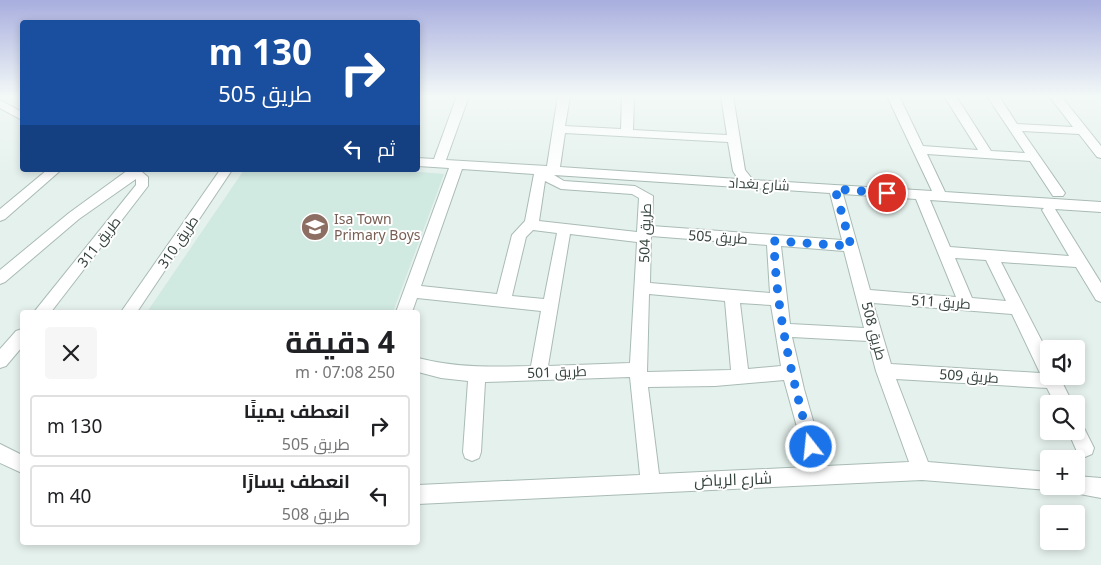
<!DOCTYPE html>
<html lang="ar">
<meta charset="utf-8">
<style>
body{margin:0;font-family:"Noto Sans",Cairo,sans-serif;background:#f6f6f6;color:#202124;direction:rtl;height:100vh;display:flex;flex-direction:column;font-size:19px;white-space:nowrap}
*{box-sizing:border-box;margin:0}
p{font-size:16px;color:#757577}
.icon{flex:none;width:28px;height:28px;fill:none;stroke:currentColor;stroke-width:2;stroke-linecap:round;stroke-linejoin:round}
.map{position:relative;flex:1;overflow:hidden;direction:ltr}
.sheet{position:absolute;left:20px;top:310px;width:400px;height:235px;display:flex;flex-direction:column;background:#fff;border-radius:5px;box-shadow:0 2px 8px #0003;direction:rtl}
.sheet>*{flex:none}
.top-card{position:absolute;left:20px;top:20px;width:400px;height:152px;border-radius:5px;box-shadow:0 2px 8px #0003;direction:rtl;background:#1a4fa0;color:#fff;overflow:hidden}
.controls{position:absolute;left:1040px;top:340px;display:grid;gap:10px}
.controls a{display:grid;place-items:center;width:45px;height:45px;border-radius:5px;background:#fff;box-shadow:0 2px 8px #0003;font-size:25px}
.pin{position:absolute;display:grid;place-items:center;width:42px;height:42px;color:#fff;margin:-21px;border:2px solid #fff;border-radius:50%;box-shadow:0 1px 5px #0007}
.me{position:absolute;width:55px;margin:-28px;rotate:344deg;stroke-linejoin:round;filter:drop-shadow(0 0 4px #0008)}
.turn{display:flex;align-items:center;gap:18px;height:105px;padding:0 25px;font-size:22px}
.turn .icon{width:65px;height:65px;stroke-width:2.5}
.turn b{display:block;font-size:35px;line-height:42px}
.then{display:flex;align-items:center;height:48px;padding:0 25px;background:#0003;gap:10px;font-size:19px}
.round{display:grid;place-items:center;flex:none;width:52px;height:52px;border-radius:5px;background:#f6f6f6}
.overview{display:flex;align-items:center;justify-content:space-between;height:85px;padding:0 25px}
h1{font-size:30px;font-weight:700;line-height:38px}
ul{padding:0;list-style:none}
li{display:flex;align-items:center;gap:15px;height:62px;margin:0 10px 8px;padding:0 15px;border:2px solid #e0e0e0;border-radius:5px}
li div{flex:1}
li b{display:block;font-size:19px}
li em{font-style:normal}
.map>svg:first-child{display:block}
</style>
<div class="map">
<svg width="1101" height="565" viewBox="0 0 1101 565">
<rect width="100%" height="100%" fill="#e5f1ed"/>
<path fill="#d0e9e1" d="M 244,170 L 396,170 L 444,174 L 393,312 L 147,312 Z"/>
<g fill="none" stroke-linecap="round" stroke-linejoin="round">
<defs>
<g id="minor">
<path d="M 457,96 L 469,96 L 446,160 L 547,166 L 558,96 L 570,96 L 565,126 L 621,129 L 622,96 L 634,96 L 633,130 L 727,135 L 721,96 L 733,96 L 745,170 L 753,180 L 932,191 L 887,96 L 899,96 L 923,146 L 978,150 L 944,96 L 956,96 L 991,151 L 1025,153 L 987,96 L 999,96 L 1017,124 L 1073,127 L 1049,96 L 1061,96 L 1101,146 L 1101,158 L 1097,157 L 1079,134 L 1022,131 L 1065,193 L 1063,196 L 1053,196 L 1030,161 L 927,154 L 945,192 L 1101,202 L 1101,212 L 1055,209 L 1101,283 L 1101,302 L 1096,300 L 1076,267 L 1001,262 L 1049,355 L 1049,376 L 1059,376 L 1073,404 L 1055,404 L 1047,388 L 896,379 L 928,462 L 1049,472 L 1049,486 L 1056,488 L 1049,490 L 922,480 L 418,504 L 418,485 L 640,475 L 630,377 L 485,382 L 481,452 L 479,458 L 472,461 L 465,458 L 463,452 L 468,381 L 441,378 L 418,372 L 418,358 C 456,368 492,367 531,366 L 541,311 L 417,298 L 412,312 L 396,312 L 449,168 L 418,166 L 418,158 L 434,159 ZM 565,133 L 728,142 L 733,171 L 738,179 L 560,167 ZM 462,169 L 534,174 L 525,221 L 512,235 L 497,294 L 421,286 ZM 554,175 L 830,193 L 842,240 L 652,226 L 653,196 L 635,186 L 564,181 ZM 545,181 L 561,189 L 632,194 L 639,198 L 637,232 L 539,221 ZM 843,194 L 916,199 L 956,297 L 870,290 ZM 930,200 L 1044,208 L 1042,210 L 1069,256 L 950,247 ZM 533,230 L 557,233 L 544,299 L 512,296 L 526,237 ZM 570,234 L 637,242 L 630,363 L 548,366 ZM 651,236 L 767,245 L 770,293 L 650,283 ZM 781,246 L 844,251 L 864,328 L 790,324 ZM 955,258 L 986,260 L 1006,301 L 972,298 ZM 649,294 L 725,301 L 731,370 L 647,372 ZM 740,303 L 771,305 L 781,366 L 748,369 ZM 873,303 L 1012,314 L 1040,373 L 891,364 ZM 792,337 L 868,341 L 876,371 L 909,462 L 826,466 L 804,389 ZM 784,380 L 808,467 L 659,474 L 648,387 L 715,386 Z"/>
<path d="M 0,100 L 22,112 L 22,120 L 0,108 Z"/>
<path d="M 47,170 L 61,170 L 5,219 L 0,221 L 0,209 Z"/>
<path d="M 128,170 L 143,170 L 142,172 L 148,177 L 148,186 L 51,312 L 34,312 L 136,185 L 136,179 L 79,219 L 5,282 L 0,284 L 0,270 L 69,213 Z"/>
<path d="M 220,170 L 232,170 L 137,312 L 121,312 Z"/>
<path d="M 22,329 L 22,347 L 6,366 L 0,368 L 0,349 L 16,331 Z"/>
<path d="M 1076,422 L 1082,424 L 1094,448 L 1092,454 L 1085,457 L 1078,454 L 1068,431 L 1076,431 Z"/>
<path d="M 0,444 L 22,455 L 22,473 L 0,463 Z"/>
<path d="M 1076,476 L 1101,478 L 1101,498 L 1069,492 L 1067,486 L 1076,486 Z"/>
</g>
</defs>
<use href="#minor" stroke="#a9bbb4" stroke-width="2"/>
<use href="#minor" fill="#fff" fill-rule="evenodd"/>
</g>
<linearGradient id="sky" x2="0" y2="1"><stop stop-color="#a8aede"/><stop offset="0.55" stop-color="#f3f9f7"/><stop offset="1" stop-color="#f3f9f7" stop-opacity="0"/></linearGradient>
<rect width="1101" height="175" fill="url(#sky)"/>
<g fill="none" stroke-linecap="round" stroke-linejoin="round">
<path stroke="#1a73e8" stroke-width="9" stroke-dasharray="0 16.2" d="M 811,447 C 792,378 776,312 774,241 L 851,246 L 835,189 L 887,193"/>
</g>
<defs>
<symbol id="school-disc" viewBox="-11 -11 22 22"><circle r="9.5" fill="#8d6e63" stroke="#fff"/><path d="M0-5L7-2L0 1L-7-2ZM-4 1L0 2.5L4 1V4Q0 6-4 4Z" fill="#fff"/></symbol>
</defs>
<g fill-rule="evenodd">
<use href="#school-disc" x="299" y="211" width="32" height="32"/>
</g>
<g text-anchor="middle" stroke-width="4" stroke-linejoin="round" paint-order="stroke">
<g font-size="14" fill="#35433d" stroke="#fff">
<text transform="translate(759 184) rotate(3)" y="5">شارع بغداد</text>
<text transform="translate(645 233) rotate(-88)" y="5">طريق 504</text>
<text transform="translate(718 237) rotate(4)" y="5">طريق 505</text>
<text transform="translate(99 242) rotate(-52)" y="5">طريق 311</text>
<text transform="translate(178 242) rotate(-56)" y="5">طريق 310</text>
<text transform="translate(941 302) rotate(4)" y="5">طريق 511</text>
<text transform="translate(874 331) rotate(75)" y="5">طريق 508</text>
<text transform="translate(557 372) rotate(-2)" y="5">طريق 501</text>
<text transform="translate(969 376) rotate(4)" y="5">طريق 509</text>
</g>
<g font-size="14" fill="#785e54" stroke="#fff" text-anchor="start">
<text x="334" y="224">Isa Town<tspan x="334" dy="16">Primary Boys</tspan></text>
</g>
<g font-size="16" fill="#35433d" stroke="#fff">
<text transform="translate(733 479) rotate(-2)" y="6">شارع الرياض</text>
</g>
</g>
</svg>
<div class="controls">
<a><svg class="icon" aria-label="sound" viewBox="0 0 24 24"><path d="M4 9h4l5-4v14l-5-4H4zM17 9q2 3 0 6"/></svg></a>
<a><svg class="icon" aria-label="search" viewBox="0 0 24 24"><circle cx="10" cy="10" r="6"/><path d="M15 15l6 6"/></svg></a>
<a>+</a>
<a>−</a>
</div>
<div class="pin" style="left:887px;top:193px;background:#d93025"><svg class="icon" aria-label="arrive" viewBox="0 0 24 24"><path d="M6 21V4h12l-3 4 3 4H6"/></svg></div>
<svg class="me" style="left:811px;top:447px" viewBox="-20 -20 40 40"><circle r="17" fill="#1a73e8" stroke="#fff" stroke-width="3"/><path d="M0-11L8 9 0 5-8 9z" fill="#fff"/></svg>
<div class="top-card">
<div class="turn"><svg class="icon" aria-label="right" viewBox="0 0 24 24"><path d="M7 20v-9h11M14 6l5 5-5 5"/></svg><div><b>130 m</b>طريق 505</div></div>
<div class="then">ثم<svg class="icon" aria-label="left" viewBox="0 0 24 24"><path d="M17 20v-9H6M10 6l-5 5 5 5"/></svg></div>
</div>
<section class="sheet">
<div class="overview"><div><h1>4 دقيقة</h1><p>250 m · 07:08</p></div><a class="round"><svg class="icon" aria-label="close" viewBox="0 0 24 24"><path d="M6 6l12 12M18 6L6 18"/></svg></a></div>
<ul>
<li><svg class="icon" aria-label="right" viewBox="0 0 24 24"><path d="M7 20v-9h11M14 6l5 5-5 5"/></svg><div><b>انعطف يمينًا</b><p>طريق 505</p></div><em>130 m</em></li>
<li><svg class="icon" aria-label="left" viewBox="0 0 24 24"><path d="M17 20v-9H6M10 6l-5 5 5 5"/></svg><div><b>انعطف يسارًا</b><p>طريق 508</p></div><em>40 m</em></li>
</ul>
</section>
</div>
